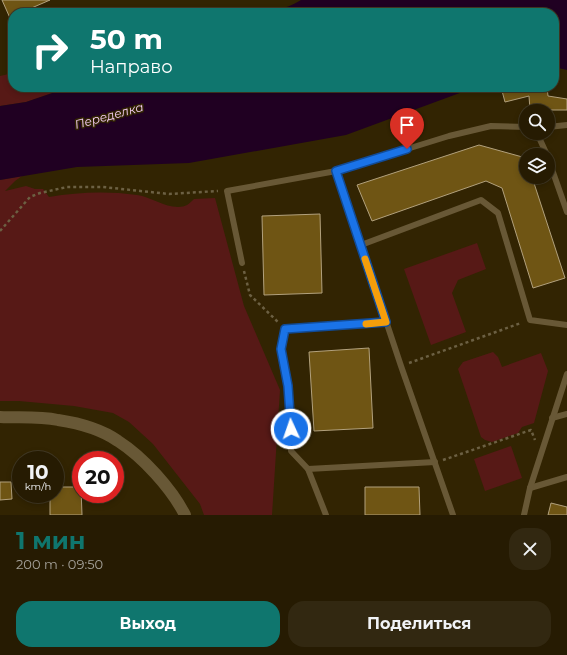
<!DOCTYPE html>
<html lang="ru">
<meta charset="utf-8">
<style>
body{margin:0;font-family:Montserrat,sans-serif;background:#322811;color:#f1f3f6;height:100vh;display:flex;flex-direction:column;font-size:15px;white-space:nowrap}
*{box-sizing:border-box;margin:0}
p{font-size:13px;color:#a4a199}
.icon{flex:none;width:22px;height:22px;fill:none;stroke:currentColor;stroke-width:2;stroke-linecap:round;stroke-linejoin:round}
.map{position:relative;height:515px;overflow:hidden}
.side{display:flex;flex-direction:column;background:#261b02;flex:1}
.side>*{flex:none}
.top-card{position:absolute;left:8px;top:8px;width:551px;height:84px;border-radius:16px;box-shadow:0 2px 6px #0003,0 0 0 1px #423924;background:#0f766e;color:#fff;overflow:hidden}
.fabs{position:absolute;left:519px;top:104px;display:grid;gap:8px}
.fabs a{display:grid;place-items:center;width:36px;height:36px;border-radius:50%;background:#261b02;box-shadow:0 2px 6px #0003,0 0 0 1px #423924;font-size:20px}
.speed{position:absolute;left:12px;top:451px;display:flex;gap:8px;font-size:20px;font-weight:700;text-align:center}
.speed>*{display:grid;place-content:center;width:52px;height:52px;border-radius:50%;background:#261b02;box-shadow:0 2px 6px #0003,0 0 0 1px #423924;line-height:1}
.speed small{font-size:10px;font-weight:400}
.speed .limit{border:6px solid #d22;background:#fff;color:#111}
.pin{position:absolute;display:grid;place-items:center;width:34px;height:34px;color:#fff;margin:-41px -17px;border-radius:50% 50% 50% 0;rotate:-45deg;box-shadow:0 0 4px #0007}
.pin .icon{rotate:45deg}
.me{position:absolute;width:44px;margin:-22px;rotate:357deg;stroke-linejoin:round;filter:drop-shadow(0 0 3px #0008)}
.turn{display:flex;align-items:center;gap:14px;height:84px;padding:0 16px;font-size:18px}
.turn .icon{width:52px;height:52px;stroke-width:2.5}
.turn b{display:block;font-size:28px;line-height:34px}
.round{display:grid;place-items:center;flex:none;width:42px;height:42px;border-radius:16px;background:#322811}
.overview{display:flex;align-items:center;justify-content:space-between;height:68px;padding:0 16px}
h1{font-size:24px;font-weight:700;line-height:30px;color:#0f766e}
.action{display:flex;gap:8px;margin-top:auto;padding:8px 16px}
.action a{flex:1;height:46px;border-radius:16px;background:#0f766e;color:#fff;font-size:16px;font-weight:700;line-height:46px;text-align:center}
.action a+a{background:#322811;color:#f1f3f6}
.map>svg:first-child{display:block}
</style>
<div class="map">
<svg width="567" height="515" viewBox="0 0 567 515">
<rect width="100%" height="100%" fill="#322402"/>
<g fill="#571916">
<path d="M 13,73 L 13,87 L 70,87 L 26,102 L 0,106 L 0,76 Z"/>
<path d="M 22,176 L 15,181 L 5,191 L 26,186 L 35,189 L 43,189 L 49,197 C 78,192 108,191 137,195 C 151,197 164,207 178,207 C 186,207 189,204 194,199 L 215,198 L 244,306 L 280,390 L 272,515 L 204,515 L 200,504 L 153,444 L 129,422 L 113,413 L 74,406 L 19,401 L 0,401 L 0,180 Z"/>
<path d="M 477,243 L 486,269 L 458,280 L 452,293 L 466,332 L 431,345 L 404,269 Z"/>
<path d="M 493,352 L 498,357 L 502,367 L 541,353 L 548,371 L 534,423 L 522,427 L 518,433 L 492,442 L 485,440 L 481,437 L 458,369 L 463,362 Z"/>
<path d="M 511,446 L 522,478 L 485,491 L 474,459 Z"/>
</g>
<g fill="#200022">
<path d="M 301,0 L 567,0 L 567,70 L 554,67 L 554,13 L 244,13 C 266,9 281,13 301,0 Z"/>
<path d="M 70,87 L 476,87 L 346,135 L 189,163 L 77,167 L 0,180 L 0,106 L 26,102 Z"/>
</g>
<g fill="#6f5514" stroke="#b2a17d">
<path d="M 2,0 L 50,0 L 20,13 L 13,13 L 13,16 L 10,18 Z"/>
<path d="M 501,87 L 547,87 L 548,96 L 567,99 L 567,110 L 530,110 L 529,96 L 505,102 Z"/>
<path d="M 479,145 L 526,158 L 526,177 L 532,177 L 565,278 L 533,288 L 502,188 L 486,181 L 372,221 L 357,185 Z"/>
<path d="M 320,214 L 322,293 L 264,295 L 262,216 Z"/>
<path d="M 369,348 L 373,428 L 314,431 L 309,352 Z"/>
<path d="M 0,482 L 11,482 L 12,499 L 0,500 Z"/>
<path d="M 55,487 L 81,487 L 82,515 L 50,515 L 50,494 L 55,494 Z"/>
<path d="M 365,487 L 419,487 L 420,515 L 365,515 Z"/>
<path d="M 551,503 L 567,507 L 567,515 L 548,515 Z"/>
</g>
<g fill="none" stroke-linecap="round" stroke-linejoin="round">
<g stroke="#6c6043" stroke-width="2.5" stroke-dasharray="3 3" stroke-linecap="butt">
<path d="M 0,231 L 30,197 L 40,193 L 67,187 L 103,187 L 169,194 L 218,191"/>
<path d="M 244,271 L 250,295 L 279,323"/>
<path d="M 409,363 L 521,323"/>
<path d="M 443,460 L 531,430 L 535,440"/>
</g>
<g stroke="#685836" stroke-width="6">
<path d="M 548,127 L 567,125"/>
<path d="M 537,133 L 547,155"/>
<path d="M 548,158 L 567,212"/>
<path d="M 336,171 L 449,136 L 491,126 L 526,127"/>
<path d="M 361,245 L 481,200 L 498,213 L 530,320 L 567,325"/>
<path d="M 242,263 L 227,191 L 336,171 L 401,366 L 453,515"/>
<path d="M 386,322 L 285,329 L 281,349 L 288,386 L 291,418 L 291,451 L 308,469 L 435,462"/>
<path d="M 552,418 L 567,414"/>
<path d="M 308,469 L 326,515"/>
<path d="M 530,488 L 567,477"/>
<path d="M 524,515 L 530,488 L 567,374"/>
</g>
<path stroke="#685836" stroke-width="12" d="M 0,417 C 19,418 39,416 58,420 C 78,423 101,429 118,441 C 143,457 172,489 185,515"/>
</g>
<g fill="none" stroke-linecap="round" stroke-linejoin="round">
<defs>
<path id="route" d="M 291,429 L 288,386 L 281,349 L 285,329 L 386,322 L 336,171 L 407,149"/>
</defs>
<use href="#route" stroke="#114b97" stroke-width="10"/>
<use href="#route" stroke="#1a73e8" stroke-width="7"/>
<path stroke="#f59e0b" stroke-width="7" d="M 365,259 L 386,322 L 366,324"/>
</g>
<g text-anchor="middle" stroke-width="3" stroke-linejoin="round" paint-order="stroke">
<g font-size="12" font-style="italic" fill="#f8cff8" stroke="#322402">
<text transform="translate(109 116) rotate(-15)" y="4">Переделка</text>
</g>
</g>
</svg>
<div class="fabs">
<a><svg class="icon" aria-label="search" viewBox="0 0 24 24"><circle cx="10" cy="10" r="6"/><path d="M15 15l6 6"/></svg></a>
<a><svg class="icon" aria-label="layers" viewBox="0 0 24 24"><path d="M12 4l9 5-9 5-9-5zM3 14l9 5 9-5"/></svg></a>
</div>
<div class="speed"><div>10<small>km/h</small></div><div class="limit">20</div></div>
<div class="pin" style="left:407px;top:149px;background:#d93025"><svg class="icon" aria-label="arrive" viewBox="0 0 24 24"><path d="M6 21V4h12l-3 4 3 4H6"/></svg></div>
<svg class="me" style="left:291px;top:429px" viewBox="-20 -20 40 40"><circle r="17" fill="#1a73e8" stroke="#fff" stroke-width="3"/><path d="M0-11L8 9 0 5-8 9z" fill="#fff"/></svg>
<div class="top-card">
<div class="turn"><svg class="icon" aria-label="right" viewBox="0 0 24 24"><path d="M7 20v-9h11M14 6l5 5-5 5"/></svg><div><b>50 m</b>Направо</div></div>
</div>
</div>
<section class="side">
<div class="overview"><div><h1>1 мин</h1><p>200 m · 09:50</p></div><a class="round"><svg class="icon" aria-label="close" viewBox="0 0 24 24"><path d="M6 6l12 12M18 6L6 18"/></svg></a></div>
<div class="action"><a>Выход</a><a>Поделиться</a></div>
</section>
